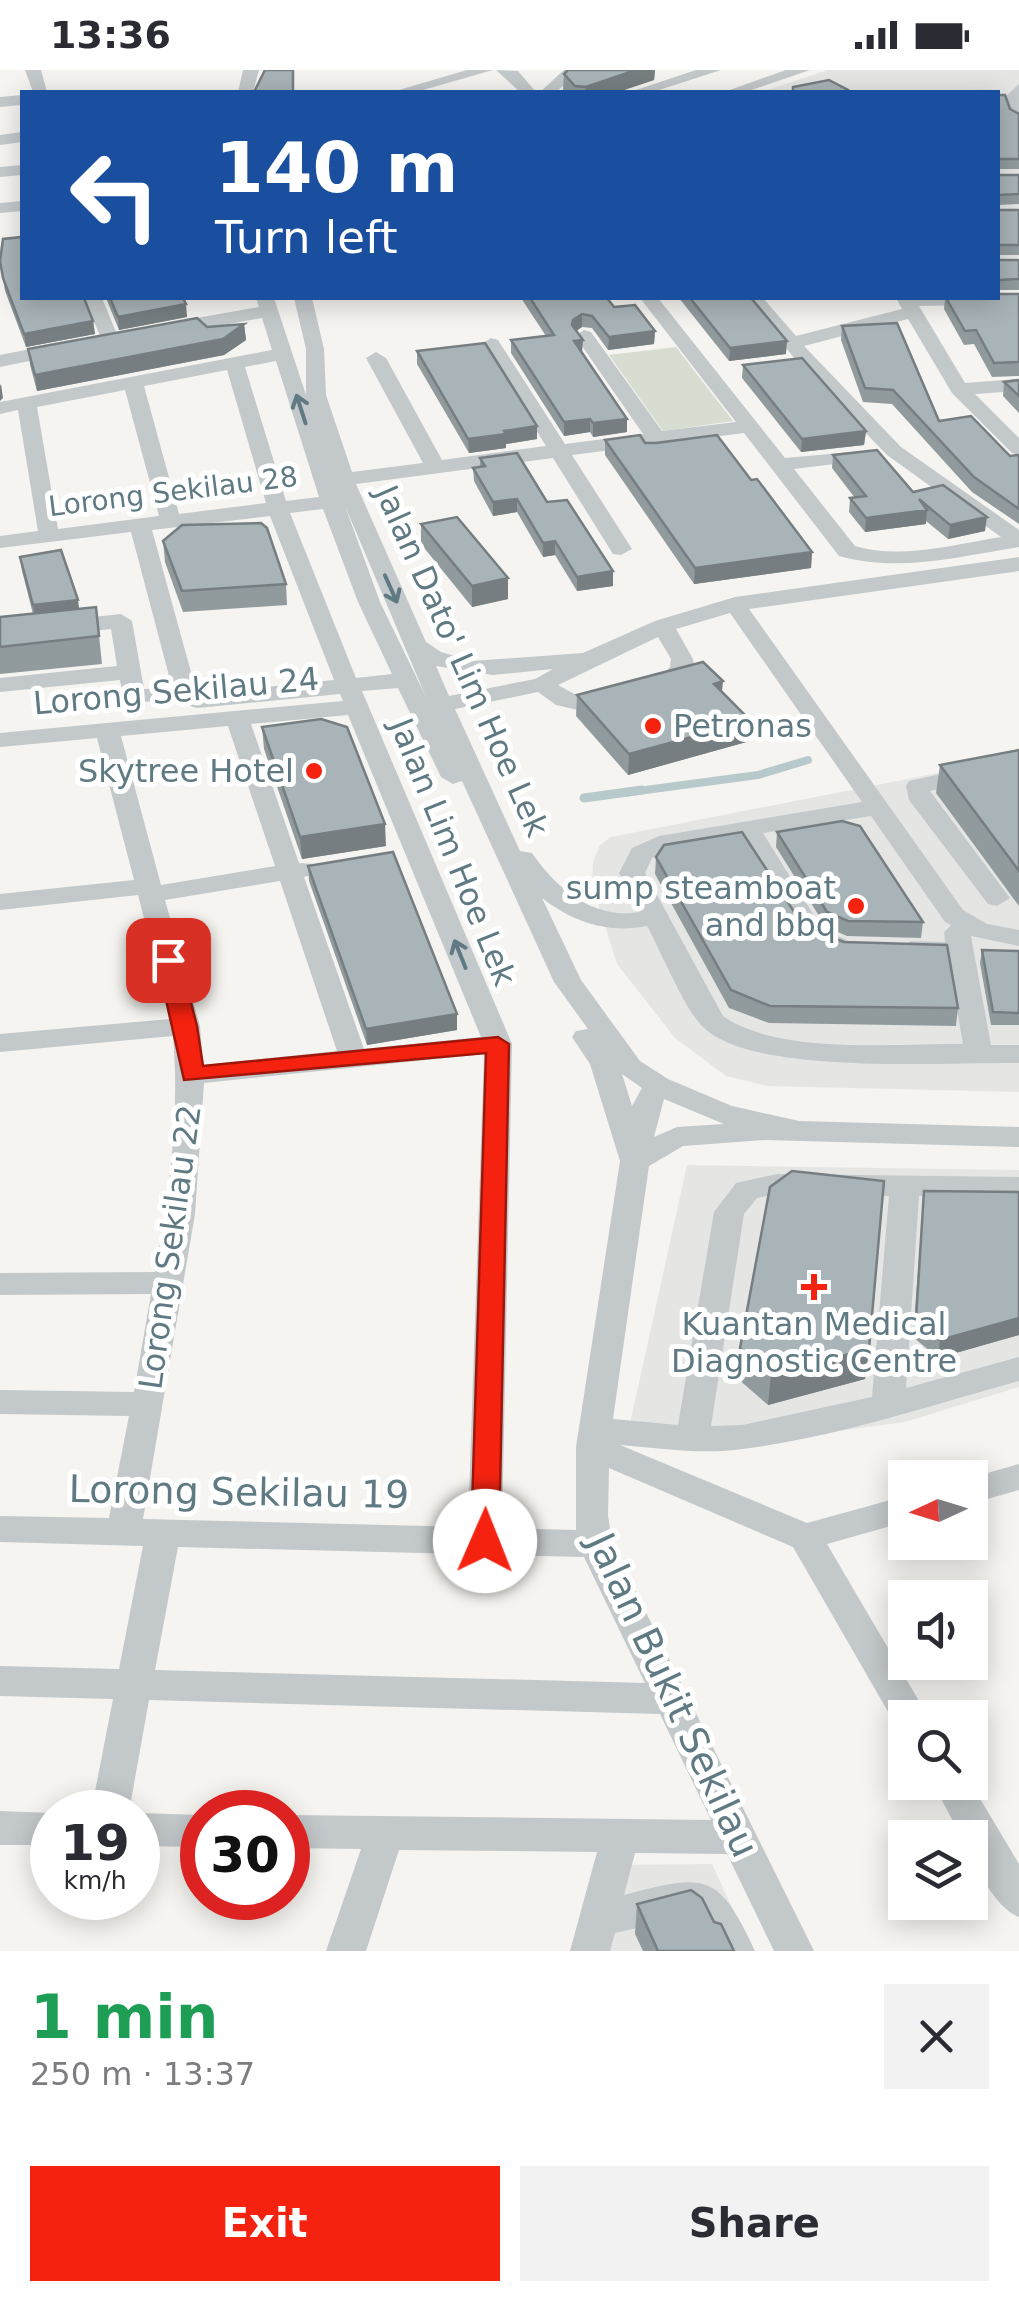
<!DOCTYPE html>
<meta charset="utf-8">
<style>
body{margin:0;font-family:"DejaVu Sans",sans-serif;background:#f2f2f3;color:#2b2b33;height:100vh;display:flex;flex-direction:column;font-size:38px;white-space:nowrap}
*{box-sizing:border-box;margin:0}
p{font-size:32px;color:#7c7c81}
.icon{flex:none;width:55px;height:55px;fill:none;stroke:currentColor;stroke-width:2;stroke-linecap:round;stroke-linejoin:round}
.map{position:relative;height:1881px;overflow:hidden}
.panel{display:flex;flex-direction:column;background:#fff;flex:1}
.panel>*{flex:none}
.banner{position:absolute;left:20px;top:20px;width:980px;height:210px;border-radius:0px;box-shadow:0 5px 25px #0003;background:#1a4fa0;color:#fff;overflow:hidden}
.needle{width:65px;rotate:266deg}
.fabs{position:absolute;left:888px;top:1390px;display:grid;gap:20px}
.fabs a{display:grid;place-items:center;width:100px;height:100px;border-radius:0px;background:#fff;box-shadow:0 5px 25px #0003;font-size:50px}
.speed{position:absolute;left:30px;top:1720px;display:flex;gap:20px;font-size:50px;font-weight:700;text-align:center}
.speed>*{display:grid;place-content:center;width:130px;height:130px;border-radius:50%;background:#fff;box-shadow:0 5px 25px #0003;line-height:1}
.speed small{font-size:25px;font-weight:400}
.speed .limit{border:15px solid #d22;background:#fff;color:#111}
.pin{position:absolute;display:grid;place-items:center;width:85px;height:85px;color:#fff;margin:-42px;border-radius:20px;box-shadow:0 5px 15px #0006}
.me{position:absolute;width:110px;margin:-55px;rotate:1deg;stroke-linejoin:round;filter:drop-shadow(0 0 8px #0008)}
.turn{display:flex;align-items:center;gap:35px;height:210px;padding:0 30px;font-size:45px}
.turn .icon{width:130px;height:130px;stroke-width:2.5}
.turn b{display:block;font-size:70px;line-height:85px}
.round{display:grid;place-items:center;flex:none;width:105px;height:105px;border-radius:0px;background:#f2f2f3}
.overview{display:flex;align-items:center;justify-content:space-between;height:170px;padding:0 30px}
h1{font-size:60px;font-weight:600;line-height:75px;color:#1e9e55}
.action{display:flex;gap:20px;margin-top:auto;padding:20px 30px}
.action a{flex:1;height:115px;border-radius:0px;background:#f52210;color:#fff;font-size:40px;font-weight:600;line-height:115px;text-align:center}
.action a+a{background:#f2f2f3;color:#2b2b33}
.status{display:flex;justify-content:space-between;align-items:center;height:70px;padding:0 50px;background:#fff;direction:ltr}
.status svg{height:28px;fill:currentColor}
.map>svg:first-child{display:block}
</style>
<div class="status"><b>13:36</b><svg viewBox="0 0 49 12"><path d="M0 12V9h3v3zM5 12V6h3v6zM10 12V3h3v9zM15 12V0h3v12zM26 1h20v11H26zM47 4h2v5h-2z"/></svg></div>
<div class="map">
<svg width="1019" height="1881" viewBox="0 0 1019 1881">
<rect width="100%" height="100%" fill="#f5f4f0"/>
<g fill="#e5e6e4">
<path d="M 828,0 L 1019,0 L 1019,188 L 998,189 L 998,22 L 761,22 Z"/>
<path d="M 1019,687 L 1019,1022 L 767,1016 L 726,1006 L 675,968 L 617,894 L 592,815 L 593,792 L 600,775 L 611,767 Z"/>
<path d="M 687,1095 L 1019,1100 L 1019,1317 L 905,1352 L 727,1376 L 627,1367 Z"/>
<path d="M 712,1794 L 752,1881 L 594,1881 L 614,1795 Z"/>
</g>
<path fill="#d7ddd1" d="M 676,277 L 733,351 L 663,361 L 609,285 Z"/>
<g fill="none" stroke-linecap="round" stroke-linejoin="round">
<path stroke="#b8c9cb" stroke-width="8" d="M 623,723 L 758,705 L 808,690"/>
<path stroke="#b8c9cb" stroke-width="9" d="M 584,728 L 642,720"/>
<g fill="#c3c8ca" fill-rule="evenodd">
<path d="M 25,0 L 41,0 L 47,22 L 33,22 Z"/>
<path d="M 243,0 L 259,0 L 253,22 L 238,22 Z"/>
<path d="M 467,0 L 493,0 L 416,22 L 392,22 Z"/>
<path d="M 496,0 L 518,1 L 536,22 L 520,22 Z"/>
<path d="M 564,0 L 581,0 L 556,22 L 540,22 Z"/>
<path d="M 696,0 L 721,0 L 653,22 L 630,22 Z"/>
<path d="M 786,0 L 810,0 L 746,22 L 724,22 Z"/>
<path d="M 1019,14 L 1019,51 L 1011,46 L 1005,27 Z"/>
<path d="M 22,25 L 22,35 L 0,37 L 0,27 Z"/>
<path d="M 22,62 L 22,72 L 0,75 L 0,65 Z"/>
<path d="M 22,95 L 22,105 L 0,107 L 0,97 Z"/>
<path d="M 22,131 L 22,141 L 0,143 L 0,133 Z"/>
<path d="M 998,224 L 1019,224 L 1019,234 L 919,236 L 965,313 L 1019,309 L 1019,321 L 975,324 L 1019,368 L 1019,385 L 1012,383 L 952,323 L 908,249 L 804,276 L 901,377 L 1019,460 L 1019,477 C 960,486 898,503 839,486 L 744,363 L 572,385 L 632,479 L 621,485 L 613,484 L 553,388 L 356,414 L 426,572 L 441,582 L 472,591 L 583,583 L 655,551 L 735,527 L 1019,487 L 1019,501 L 749,539 L 963,840 L 987,854 L 1019,860 L 1019,876 L 971,866 L 991,975 L 1019,975 L 1019,993 C 949,992 751,1006 703,957 C 684,939 661,881 647,856 C 608,864 573,852 542,828 L 581,910 L 640,991 L 668,1009 L 732,1036 L 799,1051 L 1019,1057 L 1019,1077 L 765,1070 L 683,1076 L 649,1096 L 613,1349 L 678,1355 L 714,1142 L 736,1113 L 777,1104 L 1019,1107 L 1019,1127 L 919,1126 L 906,1318 L 1019,1287 L 1019,1311 C 928,1336 837,1367 743,1379 C 702,1385 661,1378 620,1375 L 807,1453 L 905,1426 L 905,1452 L 827,1474 L 929,1648 L 905,1648 L 905,1661 L 898,1659 L 793,1477 L 609,1398 L 608,1445 L 612,1474 L 814,1881 L 774,1881 L 727,1784 L 635,1783 L 624,1825 C 705,1804 718,1801 755,1881 L 715,1881 L 703,1856 L 690,1846 L 615,1863 L 610,1881 L 570,1881 L 597,1782 L 399,1780 L 366,1881 L 326,1881 L 361,1779 L 288,1778 L 288,1745 L 711,1750 L 660,1644 L 149,1630 L 129,1742 L 91,1742 L 113,1629 L 0,1626 L 0,1596 L 119,1599 L 143,1476 L 0,1472 L 0,1446 L 109,1448 L 129,1346 L 0,1344 L 0,1320 L 134,1322 L 151,1224 L 0,1225 L 0,1203 L 155,1202 C 169,1124 180,1046 173,966 L 0,982 L 0,964 L 170,949 L 138,825 L 0,840 L 0,824 L 134,810 L 97,668 L 0,677 L 0,663 L 343,631 L 340,624 L 197,638 C 189,636 180,633 173,631 C 150,628 125,643 120,610 L 0,622 L 0,608 L 117,596 L 111,559 L 0,571 L 0,557 L 121,544 L 132,551 L 144,619 L 172,617 L 131,462 L 0,478 L 0,466 L 38,461 L 18,340 L 0,344 L 0,332 L 272,280 L 262,248 L 168,265 L 159,259 L 168,253 L 259,237 L 256,228 L 274,228 L 313,346 L 306,325 L 306,279 L 294,228 L 312,228 L 324,279 L 326,325 L 352,402 L 423,393 L 366,288 L 376,282 L 386,288 L 442,390 L 546,376 L 482,274 L 491,268 L 498,270 L 565,374 L 643,364 L 575,266 L 584,260 L 591,262 L 662,361 L 736,352 L 640,228 L 658,228 L 785,388 L 874,380 L 874,388 L 867,390 L 794,399 L 855,476 C 900,490 956,474 1001,467 L 887,385 L 800,295 L 745,228 L 763,228 L 796,266 L 902,239 L 896,228 L 998,228 ZM 276,291 L 319,427 L 286,431 L 245,297 ZM 227,300 L 266,433 L 179,444 L 144,316 ZM 125,320 L 159,446 L 58,459 L 37,337 ZM 345,436 L 426,627 L 380,532 ZM 323,439 L 358,532 L 392,604 L 356,608 L 290,443 ZM 270,446 L 334,610 L 197,624 L 152,460 ZM 730,543 L 862,732 L 659,766 L 632,778 L 619,803 L 640,842 C 593,850 557,819 532,783 L 520,781 L 455,639 L 538,622 L 556,635 L 578,640 L 681,612 L 694,599 L 693,589 L 676,559 ZM 658,567 L 671,589 L 670,597 L 665,602 L 578,626 L 558,615 ZM 436,596 L 493,605 L 553,599 L 535,609 L 449,626 ZM 398,618 L 441,707 L 453,714 L 462,711 L 554,912 L 588,959 L 576,961 L 572,967 L 590,994 L 620,1091 L 576,1377 L 576,1460 L 502,1458 L 512,974 L 362,621 ZM 348,645 L 481,967 L 364,979 L 304,807 L 316,804 L 320,799 L 316,794 L 299,793 L 251,654 ZM 228,656 L 275,796 L 161,815 L 121,666 ZM 871,746 L 945,852 L 951,855 L 944,862 L 945,872 L 911,871 L 898,879 L 911,887 L 948,888 L 963,974 C 893,973 781,986 723,946 L 645,803 L 652,788 L 674,778 L 740,767 L 804,871 L 838,884 L 851,876 L 847,870 L 823,860 L 763,763 ZM 280,811 L 337,981 L 203,995 L 200,956 L 165,830 ZM 484,984 L 468,1457 L 143,1449 L 195,1144 L 204,1013 ZM 622,1004 L 642,1018 L 632,1036 ZM 664,1029 L 724,1054 L 677,1057 L 654,1067 ZM 777,1124 L 889,1126 L 872,1327 L 742,1355 L 711,1356 L 744,1144 L 757,1128 ZM 178,1477 L 584,1487 L 645,1613 L 155,1600 Z"/>
<path d="M 84,228 L 102,228 L 119,269 L 117,273 L 103,273 Z"/>
<path d="M 67,272 L 74,274 L 74,282 L 0,297 L 0,285 Z"/>
<path d="M 1019,687 L 1019,701 L 930,721 L 1010,828 L 997,836 L 988,834 L 909,730 L 906,716 L 909,711 Z"/>
<path d="M 1019,1394 L 1019,1420 L 970,1434 L 970,1408 Z"/>
<path d="M 932,1712 L 970,1712 L 1019,1794 L 1019,1847 C 996,1839 970,1792 970,1768 L 962,1768 Z"/>
<path d="M 0,1741 L 52,1743 L 52,1775 L 0,1775 Z"/>
<path d="M 138,1743 L 202,1745 L 202,1777 L 138,1776 Z"/>
</g>
</g>
<g fill="#919b9e">
<path d="M 568,0 L 655,0 L 654,10 L 618,22 L 565,22 L 563,20 L 564,4 Z"/>
<path d="M 998,25 L 1010,39 L 1019,44 L 1019,99 L 998,99 Z"/>
<path d="M 998,105 L 1019,105 L 1019,134 L 998,135 Z"/>
<rect x="998" y="140" width="21" height="45"/>
<rect x="998" y="190" width="21" height="30"/>
<path d="M 0,192 L 93,251 L 95,264 L 26,277 L 5,221 Z"/>
<path d="M 1019,224 L 1019,306 L 992,307 L 974,274 L 964,275 L 944,239 L 945,228 L 998,228 Z"/>
<path d="M 106,228 L 183,228 L 187,247 L 119,260 Z"/>
<path d="M 521,228 L 607,228 L 614,237 L 655,261 L 654,274 L 608,280 L 592,258 L 582,257 L 576,261 L 582,283 L 627,362 L 593,367 L 590,362 L 564,366 L 511,283 L 511,270 L 546,266 Z"/>
<path d="M 679,228 L 751,228 L 786,284 L 729,291 Z"/>
<path d="M 244,254 L 246,270 L 224,285 L 37,321 L 30,295 L 28,279 L 207,257 Z"/>
<path d="M 842,256 L 939,351 L 1010,386 L 1019,385 L 1019,454 L 972,422 L 892,334 L 863,332 L 841,270 Z"/>
<path d="M 417,281 L 537,369 L 506,374 L 506,378 L 469,383 L 417,294 Z"/>
<path d="M 743,295 L 866,361 L 864,375 L 801,382 L 742,308 Z"/>
<path d="M 1019,310 L 1019,343 L 1003,326 L 1004,312 Z"/>
<path d="M 605,370 L 645,373 L 751,410 L 812,482 L 811,498 L 694,514 L 605,385 Z"/>
<path d="M 833,385 L 913,422 L 985,461 L 948,469 L 926,451 L 926,454 L 865,462 L 849,442 L 850,428 L 855,428 L 832,398 Z"/>
<path d="M 480,388 L 547,432 L 613,501 L 613,516 L 577,521 L 555,485 L 543,487 L 517,442 L 493,446 L 474,411 L 473,398 L 480,397 Z"/>
<path d="M 421,454 L 508,529 L 472,537 L 421,474 Z"/>
<path d="M 163,471 L 286,514 L 287,535 L 183,542 L 165,492 Z"/>
<path d="M 20,487 L 79,539 L 96,537 L 102,594 L 0,604 L 0,547 L 33,544 L 22,501 Z"/>
<path d="M 722,622 L 750,671 L 628,705 L 576,646 L 577,625 Z"/>
<path d="M 262,657 L 386,776 L 302,789 L 264,679 Z"/>
<path d="M 1019,680 L 1019,836 L 936,723 L 940,695 Z"/>
<path d="M 777,762 L 923,852 L 921,868 L 847,866 L 826,857 L 776,777 Z"/>
<path d="M 656,787 L 804,857 L 958,938 L 956,956 L 769,953 L 729,938 L 655,804 Z"/>
<path d="M 308,796 L 457,960 L 367,975 L 309,811 Z"/>
<path d="M 982,880 L 1019,881 L 1019,955 L 991,955 L 980,893 Z"/>
<path d="M 924,1121 L 1019,1122 L 1019,1265 L 938,1288 L 913,1267 Z"/>
<path d="M 740,1278 L 869,1279 L 865,1309 L 768,1335 L 737,1308 Z"/>
<path d="M 637,1834 L 714,1852 L 734,1881 L 643,1881 L 635,1864 Z"/>
</g>
<g fill="#767e81">
<path d="M 636,0 L 655,0 L 654,10 L 618,22 L 586,22 L 586,17 Z"/>
<path d="M 186,234 L 187,247 L 119,260 L 118,247 Z"/>
<path d="M 582,244 L 582,257 L 573,263 L 573,250 Z"/>
<path d="M 93,251 L 95,264 L 26,277 L 24,264 Z"/>
<path d="M 244,254 L 246,270 L 224,285 L 37,321 L 35,305 Z"/>
<path d="M 655,261 L 654,274 L 608,280 L 609,267 Z"/>
<path d="M 583,270 L 582,283 L 574,271 Z"/>
<path d="M 787,271 L 786,284 L 729,291 L 730,278 Z"/>
<path d="M 1,314 L 3,328 L 0,331 L 0,316 Z"/>
<path d="M 590,349 L 590,362 L 564,366 L 564,352 Z"/>
<path d="M 627,349 L 627,362 L 593,367 L 593,353 Z"/>
<path d="M 537,356 L 537,369 L 506,374 L 506,378 L 469,383 L 468,369 L 504,361 Z"/>
<path d="M 866,361 L 864,375 L 801,382 L 802,369 Z"/>
<path d="M 517,429 L 517,442 L 493,446 L 493,432 Z"/>
<path d="M 927,440 L 926,454 L 865,462 L 866,448 Z"/>
<path d="M 987,447 L 985,461 L 948,469 L 950,455 Z"/>
<path d="M 555,471 L 555,485 L 543,487 L 543,473 Z"/>
<path d="M 812,482 L 811,498 L 694,514 L 695,498 Z"/>
<path d="M 613,501 L 613,516 L 577,521 L 577,507 Z"/>
<path d="M 508,508 L 508,529 L 472,537 L 472,516 Z"/>
<path d="M 78,530 L 80,545 L 35,549 L 33,535 Z"/>
<path d="M 723,611 L 721,632 L 714,614 Z"/>
<path d="M 751,651 L 750,671 L 628,705 L 629,684 Z"/>
<path d="M 385,754 L 386,776 L 302,789 L 300,767 Z"/>
<path d="M 457,944 L 457,960 L 367,975 L 366,959 Z"/>
<path d="M 1019,1248 L 1019,1265 L 938,1288 L 940,1270 Z"/>
<path d="M 869,1279 L 865,1309 L 768,1335 L 771,1304 Z"/>
</g>
<g fill="#a9b4b8" stroke="#767e81" stroke-width="2.5">
<path d="M 265,0 L 293,0 L 293,22 L 254,22 Z"/>
<path d="M 568,0 L 636,0 L 586,17 L 575,16 L 564,4 Z"/>
<path d="M 829,10 L 848,20 L 849,22 L 793,22 L 793,17 Z"/>
<path d="M 998,25 L 1005,25 L 1010,39 L 1019,44 L 1019,89 L 998,89 Z"/>
<path d="M 998,105 L 1019,105 L 1019,124 L 998,125 Z"/>
<rect x="998" y="140" width="21" height="35"/>
<path d="M 22,167 L 22,228 L 84,228 L 93,251 L 24,264 L 3,208 L 0,191 L 3,169 Z"/>
<path d="M 998,190 L 1019,190 L 1019,209 L 999,210 L 998,212 Z"/>
<path d="M 998,224 L 1019,224 L 1019,292 L 994,293 L 976,260 L 965,261 L 946,228 L 998,228 Z"/>
<path d="M 110,228 L 183,228 L 186,234 L 118,247 Z"/>
<path d="M 530,228 L 607,228 L 614,237 L 635,235 L 655,261 L 609,267 L 592,246 L 582,244 L 573,250 L 572,255 L 583,270 L 574,271 L 627,349 L 593,353 L 590,349 L 564,352 L 511,270 L 554,265 Z"/>
<path d="M 690,228 L 751,228 L 787,271 L 730,278 Z"/>
<path d="M 197,248 L 207,257 L 244,254 L 223,269 L 35,305 L 28,279 Z"/>
<path d="M 897,253 L 939,351 L 971,346 L 1010,386 L 1019,385 L 1019,439 L 974,407 L 893,320 L 865,318 L 842,256 Z"/>
<path d="M 485,273 L 537,356 L 504,361 L 506,364 L 468,369 L 417,281 Z"/>
<path d="M 802,288 L 866,361 L 802,369 L 743,295 Z"/>
<path d="M 1019,310 L 1019,326 L 1004,312 Z"/>
<path d="M 640,365 L 645,373 L 656,373 L 717,365 L 751,410 L 757,409 L 812,482 L 695,498 L 605,370 Z"/>
<path d="M 877,380 L 913,422 L 943,415 L 987,447 L 950,455 L 919,429 L 927,440 L 866,448 L 850,428 L 866,426 L 833,385 Z"/>
<path d="M 517,383 L 547,432 L 567,430 L 613,501 L 577,507 L 555,471 L 543,473 L 517,429 L 493,432 L 473,398 L 485,396 L 480,388 Z"/>
<path d="M 457,447 L 508,508 L 472,516 L 421,454 Z"/>
<path d="M 261,453 L 267,458 L 286,514 L 182,521 L 163,471 L 182,455 Z"/>
<path d="M 61,480 L 78,530 L 33,535 L 20,487 Z"/>
<path d="M 96,537 L 99,566 L 0,577 L 0,547 Z"/>
<path d="M 703,592 L 723,611 L 714,614 L 751,651 L 629,684 L 577,625 Z"/>
<path d="M 321,649 L 347,657 L 385,754 L 300,767 L 262,657 Z"/>
<path d="M 1019,680 L 1019,801 L 940,695 Z"/>
<path d="M 842,751 L 860,756 L 923,852 L 848,851 L 827,842 L 777,762 Z"/>
<path d="M 742,762 L 804,857 L 844,872 L 947,875 L 958,938 L 770,936 L 731,920 L 656,787 L 664,775 Z"/>
<path d="M 393,782 L 457,944 L 366,959 L 308,796 Z"/>
<path d="M 982,880 L 1019,881 L 1019,943 L 993,942 Z"/>
<path d="M 792,1101 L 884,1111 L 869,1279 L 771,1304 L 740,1278 L 770,1117 Z"/>
<path d="M 924,1121 L 1019,1122 L 1019,1248 L 940,1270 L 916,1249 Z"/>
<path d="M 691,1820 L 702,1828 L 714,1852 L 721,1854 L 734,1881 L 658,1881 L 637,1834 Z"/>
</g>
<defs><path id="oneway-shaft" d="M-6 0H5M1.5-3L5.5 0L1.5 3" fill="none" stroke-width="1.6" stroke-linecap="round" stroke-linejoin="round" transform="scale(2.5)"/></defs>
<g stroke="#607a84">
<use href="#oneway-shaft" transform="translate(301 339) rotate(-108)"/>
<use href="#oneway-shaft" transform="translate(391 519) rotate(66)"/>
<use href="#oneway-shaft" transform="translate(460 884) rotate(-112)"/>
</g>
<path fill="#f52210" stroke="#9f160a" stroke-width="2.5" d="M 168,883 L 180,890 L 197,956 L 203,996 L 498,967 L 509,974 L 499,1471 L 495,1479 L 485,1482 L 475,1479 L 471,1471 L 486,983 L 184,1010 L 157,890 Z"/>
<g fill="#f52210" stroke="#fff" stroke-width="4">
<circle cx="653" cy="656" r="10"/>
<circle cx="314" cy="701" r="10"/>
<circle cx="856" cy="836" r="10"/>
<path d="M809 1202h10v10h10v10h-10v10h-10v-10h-10v-10h10z"/>
</g>
<g text-anchor="middle" stroke-width="10" stroke-linejoin="round" paint-order="stroke">
<g font-size="28" fill="#607a84" stroke="#fff">
<text transform="translate(173 421) rotate(-7)" y="10">Lorong Sekilau 28</text>
</g>
<g font-size="32" fill="#607a84" stroke="#fff">
<text transform="translate(462 591) rotate(66)" y="11">Jalan Dato' Lim Hoe Lek</text>
<text transform="translate(176 621) rotate(-5)" y="11">Lorong Sekilau 24</text>
<text transform="translate(453 782) rotate(68)" y="11">Jalan Lim Hoe Lek</text>
<text transform="translate(170 1177) rotate(-82)" y="11">Lorong Sekilau 22</text>
</g>
<g font-size="32" fill="#607a84" stroke="#fff" text-anchor="end">
<text x="673" y="667" text-anchor="start">Petronas</text>
<text x="294" y="712">Skytree Hotel</text>
<text x="836" y="829">sump steamboat<tspan x="836" dy="37">and bbq</tspan></text>
<text x="814" y="1265" text-anchor="middle">Kuantan Medical<tspan x="814" dy="37">Diagnostic Centre</tspan></text>
</g>
<g font-size="38" fill="#607a84" stroke="#fff">
<text transform="translate(239 1422) rotate(1)" y="13">Lorong Sekilau 19</text>
<text transform="translate(673 1625) rotate(65)" y="13">Jalan Bukit Sekilau</text>
</g>
</g>
</svg>
<div class="fabs">
<a><svg class="needle" viewBox="-14 -14 28 28"><path d="M0-13l5 13h-10z" fill="#e53935"/><path d="M0 13l5-13h-10z" fill="#7c7c81"/></svg></a>
<a><svg class="icon" aria-label="sound" viewBox="0 0 24 24"><path d="M4 9h4l5-4v14l-5-4H4zM17 9q2 3 0 6"/></svg></a>
<a><svg class="icon" aria-label="search" viewBox="0 0 24 24"><circle cx="10" cy="10" r="6"/><path d="M15 15l6 6"/></svg></a>
<a><svg class="icon" aria-label="layers" viewBox="0 0 24 24"><path d="M12 4l9 5-9 5-9-5zM3 14l9 5 9-5"/></svg></a>
</div>
<div class="speed"><div>19<small>km/h</small></div><div class="limit">30</div></div>
<div class="pin" style="left:168px;top:890px;background:#d93025"><svg class="icon" aria-label="arrive" viewBox="0 0 24 24"><path d="M6 21V4h12l-3 4 3 4H6"/></svg></div>
<svg class="me" style="left:485px;top:1471px" viewBox="-20 -20 40 40"><circle r="19" fill="#fff"/><path d="M0-13L10 11 0 6-10 11z" fill="#f52210"/></svg>
<div class="banner">
<div class="turn"><svg class="icon" aria-label="left" viewBox="0 0 24 24"><path d="M17 20v-9H6M10 6l-5 5 5 5"/></svg><div><b>140 m</b>Turn left</div></div>
</div>
</div>
<section class="panel">
<div class="overview"><div><h1>1 min</h1><p>250 m · 13:37</p></div><a class="round"><svg class="icon" aria-label="close" viewBox="0 0 24 24"><path d="M6 6l12 12M18 6L6 18"/></svg></a></div>
<div class="action"><a>Exit</a><a>Share</a></div>
</section>
